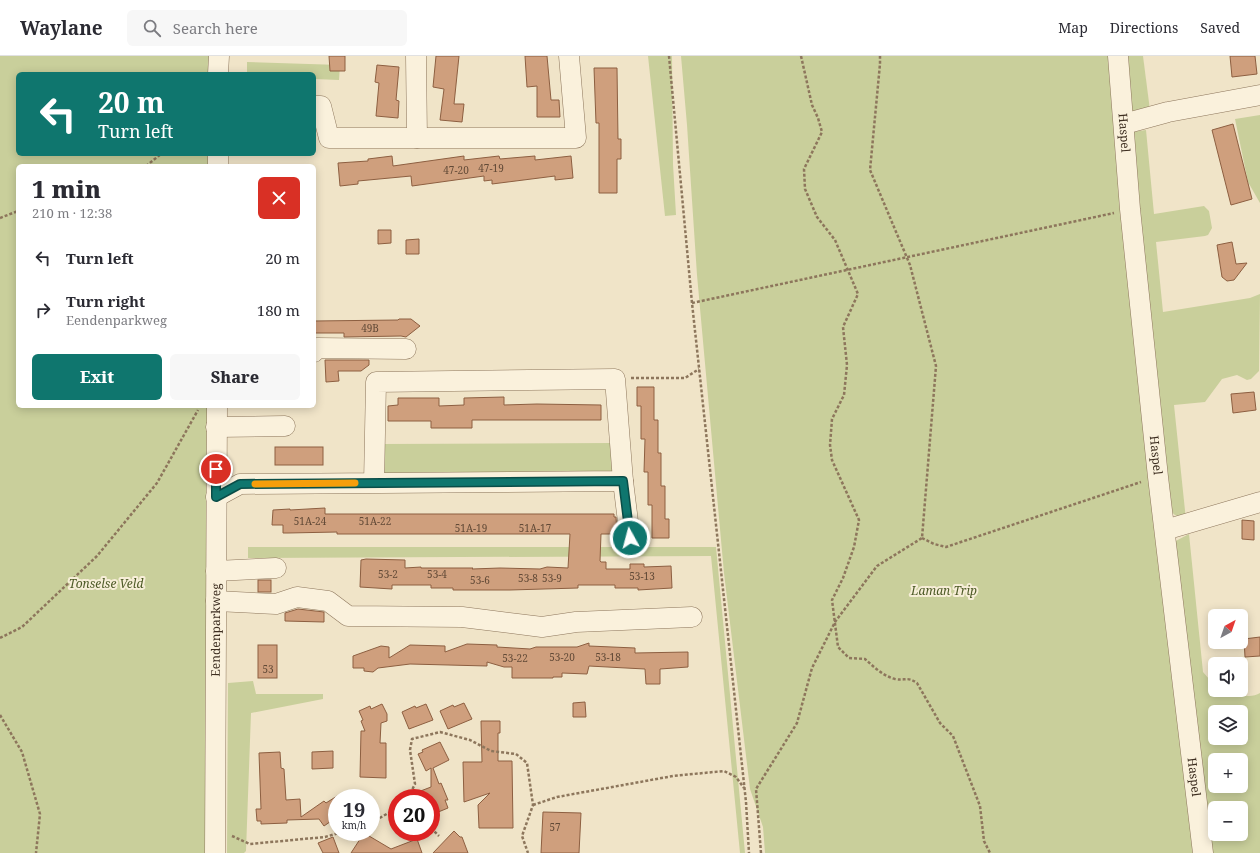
<!DOCTYPE html>
<meta charset="utf-8">
<style>
body{margin:0;font-family:"Noto Serif",serif;background:#f7f7f7;color:#2b2b33;height:100vh;display:flex;flex-direction:column;font-size:15px;white-space:nowrap}
*{box-sizing:border-box;margin:0}
p{font-size:13px;color:#7c7c81}
.icon{flex:none;width:22px;height:22px;fill:none;stroke:currentColor;stroke-width:2;stroke-linecap:round;stroke-linejoin:round}
.map{position:relative;flex:1;overflow:hidden}
.panel{position:absolute;left:16px;top:108px;width:300px;height:244px;display:flex;flex-direction:column;background:#fff;border-radius:6px;box-shadow:0 2px 10px #0003}
.panel>*{flex:none}
.top-card{position:absolute;left:16px;top:16px;width:300px;height:84px;border-radius:6px;box-shadow:0 2px 10px #0003;background:#0f766e;color:#fff;overflow:hidden}
.needle{width:26px;rotate:40deg}
.buttons{position:absolute;left:1208px;top:553px;display:grid;gap:8px}
.buttons a{display:grid;place-items:center;width:40px;height:40px;border-radius:6px;background:#fff;box-shadow:0 2px 10px #0003;font-size:20px}
.speed{position:absolute;left:328px;top:733px;display:flex;gap:8px;font-size:20px;font-weight:700;text-align:center}
.speed>*{display:grid;place-content:center;width:52px;height:52px;border-radius:50%;background:#fff;box-shadow:0 2px 10px #0003;line-height:1}
.speed small{font-size:10px;font-weight:400}
.speed .limit{border:6px solid #d22;background:#fff;color:#111}
.pin{position:absolute;display:grid;place-items:center;width:34px;height:34px;color:#fff;margin:-17px;border:2px solid #fff;border-radius:50%;box-shadow:0 1px 4px #0007}
.me{position:absolute;width:44px;margin:-22px;rotate:353deg;stroke-linejoin:round;filter:drop-shadow(0 0 3px #0008)}
.turn{display:flex;align-items:center;gap:14px;height:84px;padding:0 16px;font-size:18px}
.turn .icon{width:52px;height:52px;stroke-width:2.5}
.turn b{display:block;font-size:28px;line-height:34px}
.round{display:grid;place-items:center;flex:none;width:42px;height:42px;border-radius:6px;background:#f7f7f7}
.head{display:flex;align-items:center;justify-content:space-between;height:68px;padding:0 16px}
h1{font-size:24px;font-weight:800;line-height:30px}
.button{display:flex;gap:8px;margin-top:auto;padding:8px 16px}
.button a{flex:1;height:46px;border-radius:6px;background:#0f766e;color:#fff;font-size:16px;font-weight:800;line-height:46px;text-align:center}
.button a+a{background:#f7f7f7;color:#2b2b33}
ul{padding:0;list-style:none}
li{display:flex;align-items:center;gap:12px;height:52px;padding:0 16px}
li div{flex:1}
li b{display:block;font-size:15px}
li em{font-style:normal}
header{display:flex;align-items:center;gap:24px;box-sizing:border-box;height:56px;padding:0 20px;background:#fff;border-bottom:1px solid #e1e1e2}
header strong{font-size:19px}
nav{display:flex;gap:22px;margin-inline-start:auto;font-size:14px}
.search{width:280px;height:36px;background:#f7f7f7;display:flex;align-items:center;gap:10px;box-sizing:border-box;padding:0 14px;border-radius:6px;color:#7c7c81;font-size:15px}
.map>svg:first-child{display:block}
</style>
<header>
<strong>Waylane</strong>
<div class="search"><svg class="icon" aria-label="search" viewBox="0 0 24 24"><circle cx="10" cy="10" r="6"/><path d="M15 15l6 6"/></svg>Search here</div>
<nav><a>Map</a><a>Directions</a><a>Saved</a></nav>
</header>
<div class="map">
<svg width="1260" height="797" viewBox="0 0 1260 797">
<rect width="100%" height="100%" fill="#f0e4c8"/>
<g fill="#c9cf9b" fill-rule="evenodd">
<path d="M 0,0 L 214,0 L 214,18 L 18,18 L 18,98 L 213,98 L 213,110 L 18,110 L 18,350 L 213,350 L 211,797 L 0,797 Z"/>
<path d="M 648,0 L 672,0 L 673,108 L 676,159 L 665,160 Z"/>
<path d="M 681,0 L 1111,0 L 1151,430 L 1166,570 L 1194,797 L 765,797 L 763,771 L 750,733 L 724,517 L 697,219 L 687,69 Z"/>
<path d="M 1125,0 L 1143,0 L 1151,62 L 1131,64 Z"/>
<path d="M 247,6 L 340,9 L 339,24 L 314,23 L 314,18 L 247,18 Z"/>
<path d="M 1260,59 L 1260,147 L 1248,126 L 1235,63 Z"/>
<path d="M 1146,74 L 1154,158 L 1204,150 L 1209,155 L 1212,172 L 1208,179 L 1205,180 L 1156,186 L 1163,256 L 1250,242 L 1260,238 L 1259,315 L 1251,323 L 1247,324 L 1237,319 L 1222,323 L 1205,346 L 1174,349 L 1186,464 L 1175,459 L 1169,454 L 1132,76 Z"/>
<path d="M 613,387 L 615,420 L 380,421 L 381,388 Z"/>
<path d="M 1189,478 L 1203,616 L 1215,630 L 1215,634 C 1228,634 1248,645 1260,637 L 1260,797 L 1209,797 L 1172,487 ZM 1215,656 L 1241,656 L 1241,682 L 1215,682 ZM 1215,704 L 1241,704 L 1241,730 L 1215,730 ZM 1215,752 L 1241,752 L 1241,778 L 1215,778 Z"/>
<path d="M 248,491 L 716,491 L 745,797 L 740,797 L 711,500 L 248,502 Z"/>
<path d="M 253,625 L 256,638 L 323,638 L 323,643 L 251,657 L 246,795 L 244,797 L 227,797 L 228,627 Z"/>
</g>
<g fill="#cf9f7d" stroke="#8d5f41">
<path d="M 329,0 L 345,0 L 345,15 L 330,15 Z"/>
<path d="M 436,0 L 459,0 L 454,48 L 464,48 L 462,66 L 440,64 L 444,33 L 433,31 Z"/>
<path d="M 525,0 L 547,0 L 551,44 L 559,44 L 560,61 L 537,61 L 537,30 L 527,31 Z"/>
<path d="M 1230,0 L 1255,0 L 1257,18 L 1232,21 Z"/>
<path d="M 377,9 L 399,11 L 396,44 L 399,45 L 398,62 L 376,60 L 379,27 L 375,26 Z"/>
<path d="M 594,12 L 617,12 L 618,83 L 621,83 L 621,103 L 617,103 L 617,137 L 599,137 L 599,67 L 596,67 Z"/>
<path d="M 1233,68 L 1252,143 L 1231,149 L 1212,74 Z"/>
<path d="M 392,100 L 393,110 L 464,100 L 464,104 L 499,100 L 500,103 L 535,100 L 535,104 L 571,100 L 573,122 L 555,124 L 555,120 L 492,128 L 492,124 L 484,125 L 484,120 L 412,130 L 411,120 L 358,125 L 358,128 L 340,130 L 338,107 L 368,105 L 368,103 Z"/>
<path d="M 378,174 L 391,174 L 391,187 L 378,188 Z"/>
<path d="M 419,183 L 419,198 L 406,198 L 406,184 Z"/>
<path d="M 1232,186 L 1236,208 L 1247,207 L 1234,224 L 1227,225 L 1222,221 L 1217,189 Z"/>
<path d="M 399,263 L 411,263 L 420,270 L 406,281 L 401,280 L 344,281 L 344,277 L 314,277 L 314,265 L 398,264 Z"/>
<path d="M 325,304 L 369,304 L 369,309 L 361,315 L 338,315 L 339,325 L 326,326 Z"/>
<path d="M 637,331 L 654,331 L 654,364 L 658,364 L 658,397 L 661,397 L 661,430 L 665,430 L 665,463 L 669,463 L 669,482 L 652,482 L 652,449 L 648,449 L 648,416 L 644,416 L 645,383 L 641,383 L 641,350 L 637,350 Z"/>
<path d="M 1254,336 L 1256,354 L 1233,357 L 1231,338 Z"/>
<path d="M 504,341 L 504,349 L 537,348 L 601,349 L 601,364 L 472,364 L 472,372 L 431,372 L 431,365 L 388,365 L 388,350 L 398,349 L 398,342 L 439,342 L 439,350 L 464,349 L 464,342 Z"/>
<rect x="275" y="391" width="48" height="18"/>
<path d="M 325,452 L 325,458 L 614,458 L 614,461 L 616,461 L 617,478 L 601,478 L 600,505 L 601,506 L 606,506 L 606,513 L 630,513 L 630,508 L 644,508 L 644,511 L 671,510 L 672,532 L 638,534 L 638,532 L 615,532 L 615,529 L 578,529 L 578,532 L 510,534 L 453,534 L 453,532 L 431,532 L 431,529 L 392,529 L 392,533 L 360,531 L 361,504 L 366,503 L 405,504 L 405,512 L 421,511 L 421,512 L 473,512 L 472,513 L 500,512 L 540,513 L 547,511 L 568,512 L 570,478 L 337,478 L 337,476 L 288,477 L 283,477 L 283,469 L 272,469 L 273,454 L 290,453 L 290,454 Z"/>
<path d="M 1242,464 L 1254,465 L 1254,484 L 1242,483 Z"/>
<rect x="258" y="524" width="13" height="12"/>
<path d="M 298,553 L 324,556 L 324,566 L 285,565 L 285,557 Z"/>
<path d="M 1260,581 L 1260,600 L 1245,601 L 1244,583 Z"/>
<path d="M 589,587 L 589,590 L 635,592 L 635,597 L 688,596 L 688,611 L 660,613 L 660,628 L 646,628 L 645,613 L 626,612 L 589,610 L 587,618 L 562,617 L 562,621 L 553,621 L 553,622 L 512,622 L 512,611 L 504,611 L 487,606 L 487,610 L 410,608 L 378,612 L 373,616 L 364,615 L 364,612 L 353,612 L 353,600 L 381,590 L 389,591 L 389,602 L 410,589 L 445,590 L 445,596 L 467,588 L 497,589 L 497,591 L 530,593 L 536,591 L 577,591 Z"/>
<rect x="258" y="589" width="19" height="33"/>
<path d="M 585,646 L 586,661 L 573,661 L 573,647 Z"/>
<path d="M 464,647 L 472,663 L 448,673 L 440,655 L 453,649 L 454,651 Z"/>
<path d="M 382,648 L 387,658 L 387,665 L 381,667 L 380,687 L 386,687 L 386,722 L 360,721 L 361,675 L 365,675 L 361,665 L 363,664 L 359,655 L 370,650 L 371,653 Z"/>
<path d="M 426,648 L 433,664 L 409,673 L 402,656 L 415,650 L 416,652 Z"/>
<path d="M 481,665 L 500,665 L 500,677 L 498,677 L 498,705 L 512,705 L 513,772 L 479,772 L 478,749 L 490,737 L 464,746 L 463,706 L 482,706 Z"/>
<path d="M 440,686 L 449,704 L 433,712 L 439,728 L 441,727 L 448,744 L 445,744 L 448,752 L 431,759 L 431,742 L 405,742 L 405,741 L 431,731 L 431,712 L 426,715 L 418,698 L 423,696 L 422,694 Z"/>
<path d="M 333,695 L 333,712 L 312,713 L 312,696 Z"/>
<path d="M 280,696 L 281,712 L 284,713 L 286,744 L 300,743 L 301,761 L 324,745 L 326,747 L 337,740 L 337,761 L 324,770 L 319,763 L 287,764 L 287,767 L 261,768 L 261,765 L 257,765 L 256,753 L 261,753 L 259,697 Z"/>
<path d="M 543,756 L 581,757 L 579,797 L 541,797 Z"/>
<path d="M 454,775 L 460,781 L 462,781 L 468,797 L 433,797 Z"/>
<path d="M 364,777 L 391,793 L 417,783 L 422,797 L 351,797 Z"/>
<path d="M 333,781 L 339,797 L 323,797 L 318,787 Z"/>
</g>
<g fill="none" stroke-linecap="round" stroke-linejoin="round">
<defs>
<g id="minor">
<path d="M 416,0 L 417,82"/>
<path id="s1" d="M 1118,0 L 1130,153 L 1158,421 L 1203,797"/>
<path d="M 218,18 L 219,0"/>
<path d="M 314,50 L 321,50 L 329,82 L 576,82 L 569,0"/>
<path d="M 1124,68 L 1168,56 L 1260,39"/>
<path d="M 218,110 L 218,98"/>
<path d="M 314,296 L 317,292 L 406,293"/>
<path d="M 216,371 L 285,370"/>
<path d="M 623,425 L 630,482"/>
<path d="M 216,441 L 240,428 L 623,425 L 615,323 L 376,326 L 374,427"/>
<path d="M 1165,474 L 1260,446"/>
<path d="M 216,515 L 276,512"/>
<path d="M 216,545 L 276,548 L 297,541 L 328,545 L 348,560 L 462,561 L 542,571 L 576,566 L 692,561"/>
<path id="s2" d="M 215,797 L 217,350"/>
</g>
</defs>
<use href="#minor" stroke="#8d765c" stroke-width="21"/>
<g stroke="#8d765c" stroke-width="2.5" stroke-dasharray="3 2" stroke-linecap="butt">
<path d="M 669,0 L 692,247 L 746,746 L 749,797"/>
<path d="M 801,0 L 812,49 L 818,62 L 822,76 L 804,113 L 805,133 L 817,161 L 835,184 L 858,238 L 843,271 L 847,309 L 844,339 L 832,363 L 830,389 L 832,404 L 859,464 L 854,491 L 843,522 L 832,544 L 838,591 L 849,602 L 865,603 C 874,611 883,620 895,623 C 905,625 907,620 917,627 L 940,667 L 953,680 L 980,750 L 984,785 L 990,797"/>
<path d="M 146,110 L 161,98"/>
<path d="M 0,162 L 18,155"/>
<path d="M 692,247 L 1114,157"/>
<path d="M 631,322 L 685,322 L 699,313"/>
<path d="M 922,482 L 934,488 L 946,491 L 1141,426"/>
<path d="M 0,582 L 22,571 L 97,500 L 157,427 L 198,354"/>
<path d="M 0,659 L 22,696 L 40,758 L 36,797"/>
<path d="M 408,742 L 415,728 L 410,694 L 412,683 L 440,676 L 470,684 L 491,695 L 516,698 L 527,707 L 533,749 L 522,780 L 528,797"/>
<path d="M 533,749 L 557,741 L 673,720 L 724,715 L 736,721 L 744,732"/>
<path d="M 371,767 L 397,752"/>
<path d="M 431,772 L 439,780"/>
<path d="M 232,780 L 250,788 L 325,781 L 342,776"/>
<path d="M 761,797 L 756,733 L 797,667 L 812,612 L 835,566 L 877,510 L 922,482 L 936,310 L 910,209 L 870,114 L 880,8 L 880,0"/>
</g>
<use href="#minor" stroke="#faf1dc" stroke-width="20"/>
</g>
<g fill="none" stroke-linecap="round" stroke-linejoin="round">
<defs>
<path id="route" d="M 216,413 L 216,441 L 240,428 L 623,425 L 630,482"/>
</defs>
<use href="#route" stroke="#0a4d48" stroke-width="10"/>
<use href="#route" stroke="#0f766e" stroke-width="7"/>
<path stroke="#f59e0b" stroke-width="7" d="M 255,428 L 355,427"/>
</g>
<g text-anchor="middle" stroke-width="4" stroke-linejoin="round" paint-order="stroke">
<g font-size="10" fill="#624a37">
<text x="491" y="116">47-19</text>
<text x="456" y="118">47-20</text>
<text x="370" y="276">49B</text>
<text x="310" y="469">51A-24</text>
<text x="375" y="469">51A-22</text>
<text x="471" y="476">51A-19</text>
<text x="535" y="476">51A-17</text>
<text x="388" y="522">53-2</text>
<text x="437" y="522">53-4</text>
<text x="642" y="524">53-13</text>
<text x="528" y="526">53-8</text>
<text x="552" y="526">53-9</text>
<text x="480" y="528">53-6</text>
<text x="562" y="605">53-20</text>
<text x="608" y="605">53-18</text>
<text x="515" y="606">53-22</text>
<text x="268" y="617">53</text>
<text x="555" y="775">57</text>
</g>
<g font-size="12" fill="#3d2e20" stroke="#f7eed8">
<text dy="4" stroke="none"><textPath href="#s1" startOffset="77">Haspel</textPath></text>
<text dy="4" stroke="none"><textPath href="#s1" startOffset="401">Haspel</textPath></text>
<text dy="4" stroke="none"><textPath href="#s2" startOffset="223">Eendenparkweg</textPath></text>
<text dy="4" stroke="none"><textPath href="#s1" startOffset="725">Haspel</textPath></text>
</g>
<g font-size="12" font-style="italic" fill="#4d5a26" stroke="#f7eed8">
<text x="106" y="532">Tonselse Veld</text>
<text x="944" y="539">Laman Trip</text>
</g>
</g>
</svg>
<div class="buttons">
<a><svg class="needle" viewBox="-14 -14 28 28"><path d="M0-13l5 13h-10z" fill="#e53935"/><path d="M0 13l5-13h-10z" fill="#7c7c81"/></svg></a>
<a><svg class="icon" aria-label="sound" viewBox="0 0 24 24"><path d="M4 9h4l5-4v14l-5-4H4zM17 9q2 3 0 6"/></svg></a>
<a><svg class="icon" aria-label="layers" viewBox="0 0 24 24"><path d="M12 4l9 5-9 5-9-5zM3 14l9 5 9-5"/></svg></a>
<a>+</a>
<a>−</a>
</div>
<div class="speed"><div>19<small>km/h</small></div><div class="limit">20</div></div>
<div class="pin" style="left:216px;top:413px;background:#d93025"><svg class="icon" aria-label="arrive" viewBox="0 0 24 24"><path d="M6 21V4h12l-3 4 3 4H6"/></svg></div>
<svg class="me" style="left:630px;top:482px" viewBox="-20 -20 40 40"><circle r="17" fill="#0f766e" stroke="#fff" stroke-width="3"/><path d="M0-11L8 9 0 5-8 9z" fill="#fff"/></svg>
<div class="top-card">
<div class="turn"><svg class="icon" aria-label="left" viewBox="0 0 24 24"><path d="M17 20v-9H6M10 6l-5 5 5 5"/></svg><div><b>20 m</b>Turn left</div></div>
</div>
<section class="panel">
<div class="head"><div><h1>1 min</h1><p>210 m · 12:38</p></div><a class="round" style="background:#d93025;color:#fff"><svg class="icon" aria-label="close" viewBox="0 0 24 24"><path d="M6 6l12 12M18 6L6 18"/></svg></a></div>
<ul>
<li><svg class="icon" aria-label="left" viewBox="0 0 24 24"><path d="M17 20v-9H6M10 6l-5 5 5 5"/></svg><div><b>Turn left</b></div><em>20 m</em></li>
<li><svg class="icon" aria-label="right" viewBox="0 0 24 24"><path d="M7 20v-9h11M14 6l5 5-5 5"/></svg><div><b>Turn right</b><p>Eendenparkweg</p></div><em>180 m</em></li>
</ul>
<div class="button"><a>Exit</a><a>Share</a></div>
</section>
</div>
